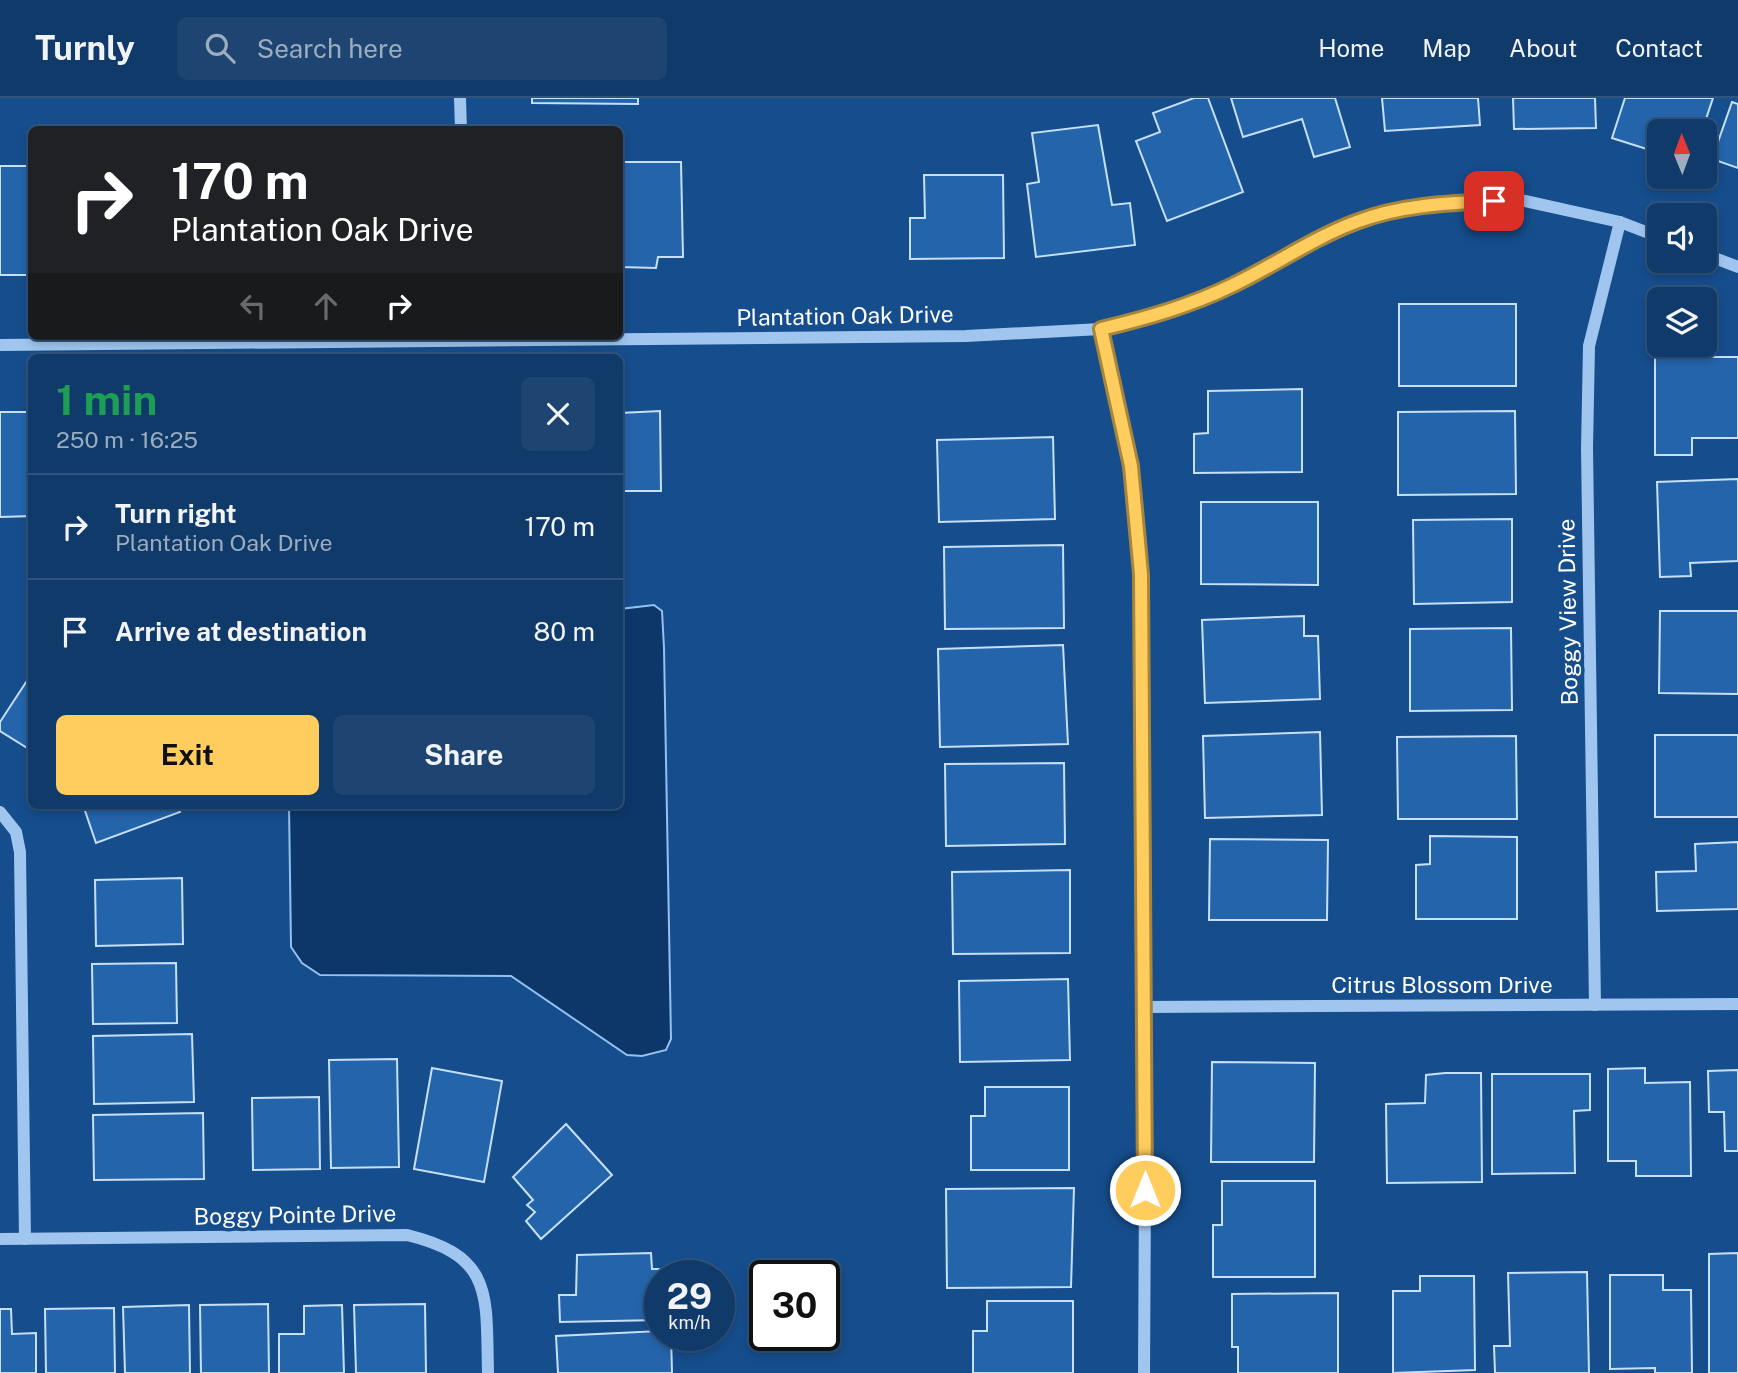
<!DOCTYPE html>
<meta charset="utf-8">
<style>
body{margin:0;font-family:"Public Sans",sans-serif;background:#1e4571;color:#f1f3f6;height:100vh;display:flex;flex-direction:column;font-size:26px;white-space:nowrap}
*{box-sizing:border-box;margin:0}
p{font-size:23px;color:#9cadc0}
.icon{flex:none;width:38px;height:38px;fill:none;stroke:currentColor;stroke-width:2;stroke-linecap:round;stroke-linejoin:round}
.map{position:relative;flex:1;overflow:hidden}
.side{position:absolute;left:28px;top:256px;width:595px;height:455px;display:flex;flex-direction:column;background:#103a69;border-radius:10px;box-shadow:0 4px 10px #0003,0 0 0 2px #30547d}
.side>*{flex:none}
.hud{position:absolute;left:28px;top:28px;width:595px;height:214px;border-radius:10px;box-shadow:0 4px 10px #0003,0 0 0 2px #30547d;background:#202124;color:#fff;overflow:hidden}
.needle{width:46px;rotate:359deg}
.buttons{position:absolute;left:1647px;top:21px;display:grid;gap:14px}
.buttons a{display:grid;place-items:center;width:70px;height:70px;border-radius:10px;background:#103a69;box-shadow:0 4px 10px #0003,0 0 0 2px #30547d;font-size:35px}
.speed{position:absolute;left:644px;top:1162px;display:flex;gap:14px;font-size:35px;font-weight:700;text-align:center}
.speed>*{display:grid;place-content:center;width:91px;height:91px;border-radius:50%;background:#103a69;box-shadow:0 4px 10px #0003,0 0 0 2px #30547d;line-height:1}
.speed small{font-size:18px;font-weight:400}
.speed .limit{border:4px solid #111;border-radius:10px;background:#fff;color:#111}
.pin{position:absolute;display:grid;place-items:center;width:60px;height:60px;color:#fff;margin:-30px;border-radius:14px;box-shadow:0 4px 10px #0006}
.me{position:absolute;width:77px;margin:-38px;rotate:0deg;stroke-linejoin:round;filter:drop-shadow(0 0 5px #0008)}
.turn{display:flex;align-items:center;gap:24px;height:147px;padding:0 28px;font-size:32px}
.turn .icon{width:91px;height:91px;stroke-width:2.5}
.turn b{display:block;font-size:49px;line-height:60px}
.lanes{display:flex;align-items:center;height:66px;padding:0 28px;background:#0003;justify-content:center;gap:35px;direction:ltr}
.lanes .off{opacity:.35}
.round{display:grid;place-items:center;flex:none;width:74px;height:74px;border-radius:10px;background:#1e4571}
.overview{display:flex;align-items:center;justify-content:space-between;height:119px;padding:0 28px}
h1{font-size:42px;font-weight:700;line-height:52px;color:#1e9e55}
.button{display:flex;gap:14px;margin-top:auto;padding:14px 28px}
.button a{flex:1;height:80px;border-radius:10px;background:#ffcc5e;color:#111;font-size:28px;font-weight:700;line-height:80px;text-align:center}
.button a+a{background:#1e4571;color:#f1f3f6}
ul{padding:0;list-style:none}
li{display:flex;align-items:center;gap:21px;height:105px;padding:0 28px;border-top:2px solid #30547d}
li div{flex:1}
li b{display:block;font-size:26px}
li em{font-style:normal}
header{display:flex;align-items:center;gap:42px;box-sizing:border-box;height:98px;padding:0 35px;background:#103a69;border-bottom:2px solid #30547d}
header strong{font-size:33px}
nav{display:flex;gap:38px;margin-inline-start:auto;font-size:24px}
.search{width:490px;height:63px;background:#1e4571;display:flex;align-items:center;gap:18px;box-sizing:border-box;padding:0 24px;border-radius:10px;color:#9cadc0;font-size:26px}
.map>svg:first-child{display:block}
</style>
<header>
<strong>Turnly</strong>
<div class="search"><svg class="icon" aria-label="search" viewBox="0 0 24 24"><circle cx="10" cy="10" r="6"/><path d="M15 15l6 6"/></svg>Search here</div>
<nav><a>Home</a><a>Map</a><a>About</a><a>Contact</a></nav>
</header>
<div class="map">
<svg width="1738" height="1275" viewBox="0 0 1738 1275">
<rect width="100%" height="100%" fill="#164d8c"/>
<path fill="#0e3769" stroke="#92c1f2" stroke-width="2" d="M 654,507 L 662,513 L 664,550 L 671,941 L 666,952 L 642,958 L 627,957 L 511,878 L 320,877 L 302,865 L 291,849 L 289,707 L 620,707 L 620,511 Z"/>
<g fill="#2464ab" stroke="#c6e0fb" stroke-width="2">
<path d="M 532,0 L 638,0 L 638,6 L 532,5 Z"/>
<path d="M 1194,0 L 1208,0 L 1243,94 L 1167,123 L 1136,43 L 1160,34 L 1153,15 Z"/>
<path d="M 1231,0 L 1335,0 L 1350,49 L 1314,59 L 1302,21 L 1243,39 Z"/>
<path d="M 1382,0 L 1478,0 L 1480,27 L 1385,33 Z"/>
<path d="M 1513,0 L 1595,0 L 1596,30 L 1514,31 Z"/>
<path d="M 1625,0 L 1713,0 L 1702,33 L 1659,33 L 1659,55 L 1612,40 Z"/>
<path d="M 1732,4 L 1738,6 L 1738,70 L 1712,61 Z"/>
<path d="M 1098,27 L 1112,107 L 1130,105 L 1135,147 L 1036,159 L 1027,86 L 1039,84 L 1032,35 Z"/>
<path d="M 620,64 L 681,64 L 683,159 L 658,159 L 656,170 L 620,169 Z"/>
<rect x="0" y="68" width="32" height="109"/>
<path d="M 924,77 L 1003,77 L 1004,160 L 910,161 L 910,120 L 925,120 Z"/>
<rect x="1399" y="206" width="117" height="82"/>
<path d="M 1655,259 L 1738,259 L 1738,340 L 1692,340 L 1692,357 L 1655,357 Z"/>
<path d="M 1302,291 L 1302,374 L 1194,375 L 1194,336 L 1208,335 L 1208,293 Z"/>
<path d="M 660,313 L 661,393 L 620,393 L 620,315 Z"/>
<path d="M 1515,313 L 1516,396 L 1398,397 L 1398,314 Z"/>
<path d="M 0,314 L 32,314 L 32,418 L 0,419 Z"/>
<path d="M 1053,339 L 1055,421 L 939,424 L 937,342 Z"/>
<path d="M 1738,381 L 1738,463 L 1690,465 L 1691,478 L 1660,479 L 1657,384 Z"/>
<path d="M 1201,404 L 1318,404 L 1318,487 L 1201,486 Z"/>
<path d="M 1512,421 L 1512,504 L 1414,506 L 1413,422 Z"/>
<path d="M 1063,447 L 1064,530 L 945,531 L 944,449 Z"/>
<path d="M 1660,513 L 1738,513 L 1738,596 L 1659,595 Z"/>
<path d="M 1304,518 L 1304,538 L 1318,538 L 1320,601 L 1205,605 L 1202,522 Z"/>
<path d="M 1511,530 L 1512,612 L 1410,613 L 1410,531 Z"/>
<path d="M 1063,547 L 1068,646 L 940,649 L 938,551 Z"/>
<path d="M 32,575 L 32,653 L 0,633 L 0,624 Z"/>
<path d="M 1320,634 L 1322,717 L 1205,720 L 1203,638 Z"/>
<rect x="1655" y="637" width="83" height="82"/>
<path d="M 1516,638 L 1517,721 L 1398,721 L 1397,639 Z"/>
<path d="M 1064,665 L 1065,746 L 946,748 L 945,666 Z"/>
<path d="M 83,707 L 178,707 L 180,714 L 96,745 Z"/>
<path d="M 1430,738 L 1517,739 L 1517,821 L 1416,821 L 1416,767 L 1430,766 Z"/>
<path d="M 1210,741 L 1328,742 L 1327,822 L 1209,822 Z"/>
<path d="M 1738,744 L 1738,811 L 1657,813 L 1656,774 L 1696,773 L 1695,746 Z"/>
<path d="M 1070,772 L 1070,855 L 953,856 L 952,774 Z"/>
<path d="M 182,780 L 183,846 L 96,848 L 95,782 Z"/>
<path d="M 176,865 L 177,925 L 93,926 L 92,866 Z"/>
<path d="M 1068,881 L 1070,962 L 960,964 L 959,883 Z"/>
<path d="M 192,936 L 194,1004 L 94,1006 L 93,938 Z"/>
<path d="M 397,961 L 399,1069 L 331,1070 L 329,962 Z"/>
<path d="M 1212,964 L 1315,965 L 1314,1064 L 1211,1064 Z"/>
<path d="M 432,970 L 502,983 L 484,1084 L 414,1071 Z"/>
<path d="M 1645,970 L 1645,985 L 1690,984 L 1691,1078 L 1636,1078 L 1636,1063 L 1608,1063 L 1608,971 Z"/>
<path d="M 1738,972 L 1738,1053 L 1725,1053 L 1724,1014 L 1709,1014 L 1708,973 Z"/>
<path d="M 1445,975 L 1481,975 L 1482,1084 L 1387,1085 L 1386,1006 L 1425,1005 L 1426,977 Z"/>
<path d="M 1492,976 L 1590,976 L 1590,1012 L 1574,1013 L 1575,1075 L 1492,1076 Z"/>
<path d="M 985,989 L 1069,989 L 1069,1072 L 971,1072 L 971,1018 L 985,1018 Z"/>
<path d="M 319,999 L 320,1071 L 253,1072 L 252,1000 Z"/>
<path d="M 203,1015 L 204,1081 L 94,1082 L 93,1017 Z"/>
<path d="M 566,1026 L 612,1077 L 541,1141 L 526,1123 L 535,1114 L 527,1107 L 533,1102 L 513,1079 Z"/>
<path d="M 1222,1083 L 1315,1083 L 1315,1179 L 1213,1179 L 1213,1127 L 1222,1127 Z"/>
<path d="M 1074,1090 L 1071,1189 L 947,1190 L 946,1091 Z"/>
<path d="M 651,1155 L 652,1171 L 663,1171 L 663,1178 L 660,1178 L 660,1222 L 560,1224 L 559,1197 L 576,1197 L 577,1157 Z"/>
<path d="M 1738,1155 L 1738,1275 L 1709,1275 L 1709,1156 Z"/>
<path d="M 1587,1174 L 1589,1275 L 1495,1275 L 1494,1248 L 1510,1248 L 1508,1175 Z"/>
<path d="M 1610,1177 L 1663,1177 L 1663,1192 L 1691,1192 L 1692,1275 L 1655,1275 L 1655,1270 L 1610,1271 Z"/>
<path d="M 1420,1178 L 1474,1178 L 1475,1272 L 1393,1275 L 1393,1193 L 1420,1193 Z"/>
<path d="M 1338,1195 L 1338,1275 L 1238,1275 L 1238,1249 L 1232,1249 L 1232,1196 Z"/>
<path d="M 987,1203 L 1073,1203 L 1073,1275 L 973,1275 L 973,1233 L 987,1233 Z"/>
<path d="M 268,1206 L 269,1275 L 201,1275 L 200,1207 Z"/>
<path d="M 425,1206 L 426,1275 L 356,1275 L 354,1207 Z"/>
<path d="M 189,1207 L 190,1275 L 125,1275 L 123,1209 Z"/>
<path d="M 342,1207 L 344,1275 L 279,1275 L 279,1236 L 304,1236 L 304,1208 Z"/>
<path d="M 114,1210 L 115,1275 L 46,1275 L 45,1211 Z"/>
<path d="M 0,1211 L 11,1211 L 12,1236 L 36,1235 L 36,1275 L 0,1275 Z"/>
<path d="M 660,1233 L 660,1237 L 671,1237 L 672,1275 L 558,1275 L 556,1238 Z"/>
</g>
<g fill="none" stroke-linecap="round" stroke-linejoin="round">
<g stroke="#a0c6ef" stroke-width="12">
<path d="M 460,0 L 461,32"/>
<path d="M 1704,156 L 1738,169"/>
<path d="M 1101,231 L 1131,368 L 1141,476 L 1146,909 L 1144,1275"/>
<path d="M 0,247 L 966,238 L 1101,231 L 1172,214 L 1235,186 L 1302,148 L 1358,123 L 1415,109 L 1516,101 L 1620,124 L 1659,139"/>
<path d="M 0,714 L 16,734 L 20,754 L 25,1141"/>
<path d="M 1595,907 L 1587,350 L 1589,248 L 1620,124"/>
<path d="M 1146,909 L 1738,906"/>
<path d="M 0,1141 L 407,1137 C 494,1158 486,1197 488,1275"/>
</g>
</g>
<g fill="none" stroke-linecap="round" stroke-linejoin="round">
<defs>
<path id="route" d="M 1145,1092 L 1141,476 L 1131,368 L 1101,231 C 1147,220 1190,208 1233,187 C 1275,167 1313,140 1356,124 C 1400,107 1448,105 1494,103"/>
</defs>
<use href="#route" stroke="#a6853d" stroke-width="18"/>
<use href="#route" stroke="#ffcc5e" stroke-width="12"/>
</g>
<g text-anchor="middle" stroke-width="7" stroke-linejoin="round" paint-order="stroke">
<g font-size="23" fill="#fff" stroke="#164d8c">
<text transform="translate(845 218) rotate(-1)" y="8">Plantation Oak Drive</text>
<text transform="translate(1568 514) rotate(-91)" y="8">Boggy View Drive</text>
<text x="1442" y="895">Citrus Blossom Drive</text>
<text transform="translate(295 1117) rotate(-1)" y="8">Boggy Pointe Drive</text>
</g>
</g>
</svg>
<div class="buttons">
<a><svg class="needle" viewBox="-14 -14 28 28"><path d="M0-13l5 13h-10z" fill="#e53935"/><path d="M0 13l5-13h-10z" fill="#9cadc0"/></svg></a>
<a><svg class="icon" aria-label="sound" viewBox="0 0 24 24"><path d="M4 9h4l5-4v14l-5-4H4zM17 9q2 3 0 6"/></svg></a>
<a><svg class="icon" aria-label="layers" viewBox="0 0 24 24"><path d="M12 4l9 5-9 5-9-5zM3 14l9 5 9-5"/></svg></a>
</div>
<div class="speed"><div>29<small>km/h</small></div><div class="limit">30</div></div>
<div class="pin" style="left:1494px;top:103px;background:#d93025"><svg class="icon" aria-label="arrive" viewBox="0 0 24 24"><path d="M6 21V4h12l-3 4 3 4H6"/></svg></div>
<svg class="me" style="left:1145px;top:1092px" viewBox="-20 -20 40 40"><circle r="17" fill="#ffcc5e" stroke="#fff" stroke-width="3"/><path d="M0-11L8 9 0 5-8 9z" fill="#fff"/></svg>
<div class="hud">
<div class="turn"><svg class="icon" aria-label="right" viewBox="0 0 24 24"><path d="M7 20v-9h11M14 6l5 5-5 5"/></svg><div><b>170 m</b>Plantation Oak Drive</div></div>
<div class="lanes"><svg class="icon off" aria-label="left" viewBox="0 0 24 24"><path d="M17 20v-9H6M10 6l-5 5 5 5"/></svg><svg class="icon off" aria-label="ahead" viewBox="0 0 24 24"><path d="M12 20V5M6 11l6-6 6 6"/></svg><svg class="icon" aria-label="right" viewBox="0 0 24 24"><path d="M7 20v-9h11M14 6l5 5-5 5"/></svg></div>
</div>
<section class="side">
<div class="overview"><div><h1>1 min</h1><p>250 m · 16:25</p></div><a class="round"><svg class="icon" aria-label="close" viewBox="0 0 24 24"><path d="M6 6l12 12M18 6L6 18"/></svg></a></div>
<ul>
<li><svg class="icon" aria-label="right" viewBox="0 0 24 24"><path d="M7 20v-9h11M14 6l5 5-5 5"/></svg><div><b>Turn right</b><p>Plantation Oak Drive</p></div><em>170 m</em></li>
<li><svg class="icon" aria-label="arrive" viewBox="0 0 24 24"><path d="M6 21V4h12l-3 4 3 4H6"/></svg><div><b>Arrive at destination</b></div><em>80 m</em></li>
</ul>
<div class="button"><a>Exit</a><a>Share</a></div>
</section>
</div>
